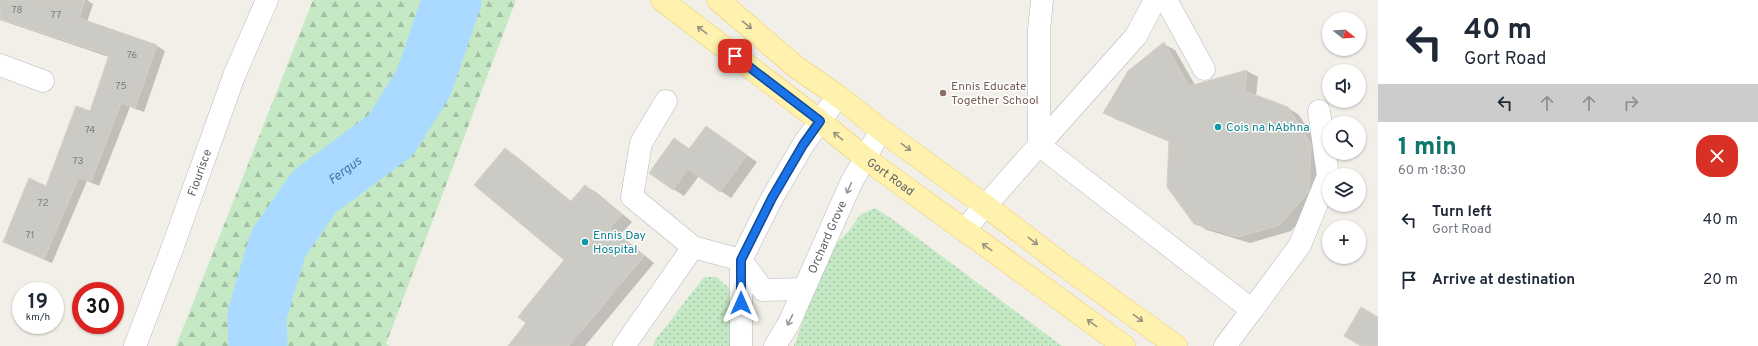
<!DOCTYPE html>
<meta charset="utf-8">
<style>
body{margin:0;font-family:Overpass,sans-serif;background:#f6f6f7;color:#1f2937;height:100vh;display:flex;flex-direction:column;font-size:15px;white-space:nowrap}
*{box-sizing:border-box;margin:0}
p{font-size:13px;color:#747a83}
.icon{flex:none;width:22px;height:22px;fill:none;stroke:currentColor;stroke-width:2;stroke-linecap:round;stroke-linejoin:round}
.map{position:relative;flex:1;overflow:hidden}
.drawer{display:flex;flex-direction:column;background:#fff;width:380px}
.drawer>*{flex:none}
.hud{background:#fff;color:#1f2937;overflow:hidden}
.needle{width:26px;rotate:107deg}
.tools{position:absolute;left:1322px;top:12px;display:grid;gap:8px}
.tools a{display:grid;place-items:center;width:44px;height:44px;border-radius:50%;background:#fff;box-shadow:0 1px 3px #0004;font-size:20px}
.speed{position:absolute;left:12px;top:282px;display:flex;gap:8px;font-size:20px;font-weight:700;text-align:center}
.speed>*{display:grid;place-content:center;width:52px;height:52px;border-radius:50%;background:#fff;box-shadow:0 1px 3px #0004;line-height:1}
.speed small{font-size:10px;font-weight:400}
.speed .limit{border:6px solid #d22;background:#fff;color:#111}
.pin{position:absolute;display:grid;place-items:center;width:34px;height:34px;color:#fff;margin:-17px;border-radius:8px;box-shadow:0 2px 6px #0006}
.me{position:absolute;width:44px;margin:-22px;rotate:0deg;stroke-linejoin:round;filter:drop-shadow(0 0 3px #0008)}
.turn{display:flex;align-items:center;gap:14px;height:84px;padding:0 20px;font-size:18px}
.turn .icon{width:52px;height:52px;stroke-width:2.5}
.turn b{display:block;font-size:28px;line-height:34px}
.lanes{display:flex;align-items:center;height:38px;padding:0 20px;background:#0003;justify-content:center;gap:20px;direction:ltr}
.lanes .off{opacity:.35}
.round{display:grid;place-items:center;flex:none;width:42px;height:42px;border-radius:16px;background:#f6f6f7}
.summary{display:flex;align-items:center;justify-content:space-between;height:68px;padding:0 20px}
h1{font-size:24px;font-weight:800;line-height:30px;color:#0f766e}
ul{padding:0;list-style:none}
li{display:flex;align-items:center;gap:12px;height:60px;padding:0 20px}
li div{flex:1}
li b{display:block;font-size:15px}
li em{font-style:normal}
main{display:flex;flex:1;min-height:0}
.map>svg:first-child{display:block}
</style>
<main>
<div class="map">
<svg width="1378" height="346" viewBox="0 0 1378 346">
<defs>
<pattern id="grass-dots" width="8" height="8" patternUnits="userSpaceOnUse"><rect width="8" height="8" fill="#c5e8c5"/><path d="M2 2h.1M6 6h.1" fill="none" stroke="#a3c0a4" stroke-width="1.8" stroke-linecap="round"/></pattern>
<pattern id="forest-firs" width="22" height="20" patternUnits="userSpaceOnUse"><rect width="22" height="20" fill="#c5e8c5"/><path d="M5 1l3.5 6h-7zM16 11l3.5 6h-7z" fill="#a3c0a4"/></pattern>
</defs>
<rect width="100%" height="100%" fill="#f1efe8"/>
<g fill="url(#grass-dots)">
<path d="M 875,208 L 892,219 L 1062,346 L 794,346 L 828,251 L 848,232 L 860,215 Z"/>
<path d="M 704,277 L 716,277 L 729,288 L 731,346 L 653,346 L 656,339 Z"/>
</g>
<path fill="url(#forest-firs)" d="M 313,0 L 516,0 L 386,344 L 390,346 L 176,346 Z"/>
<g fill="#0003">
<path d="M 0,0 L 87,0 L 93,4 L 87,22 L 157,46 L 165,51 L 144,112 L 130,107 L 99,186 L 87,181 L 52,263 L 12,246 L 90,112 L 109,57 L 0,20 Z"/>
<path d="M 1164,44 L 1175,50 L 1195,85 L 1247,71 L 1258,77 L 1256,96 L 1288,108 L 1299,115 L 1322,151 L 1319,197 L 1291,231 L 1250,243 L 1207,230 L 1195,223 L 1170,142 L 1115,119 L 1105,113 Z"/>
<path d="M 706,127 L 757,162 L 731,198 L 699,176 L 684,196 L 673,189 L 674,139 L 690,149 Z"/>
<path d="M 505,149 L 516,156 L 572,202 L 585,186 L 596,192 L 632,222 L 620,235 L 654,263 L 585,346 L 523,346 L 527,323 L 566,260 Z"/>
</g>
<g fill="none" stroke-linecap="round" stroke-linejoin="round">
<path stroke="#aadaff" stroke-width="59" id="s1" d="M 258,346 L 257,315 L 278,244 L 314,192 L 391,135 L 424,82 L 452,0"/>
</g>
<g fill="#cccac5" stroke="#d6d1c6">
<path d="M 0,0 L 85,0 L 79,18 L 157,45 L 135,108 L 121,103 L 91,182 L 79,177 L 44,259 L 3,242 L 29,178 L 46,186 L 76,106 L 90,111 L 109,55 L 0,19 Z"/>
<path d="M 1164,42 L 1189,86 L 1247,70 L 1245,91 L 1288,107 L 1311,144 L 1309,191 L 1280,225 L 1238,237 L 1194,224 L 1167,187 L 1169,140 L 1103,113 L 1128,71 Z"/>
<path d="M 706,126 L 747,155 L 720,192 L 688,169 L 673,190 L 649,173 L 674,138 L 689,149 Z"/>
<path d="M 505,148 L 570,202 L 585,185 L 622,215 L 610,228 L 644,256 L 569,346 L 508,346 L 526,323 L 518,317 L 564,260 L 474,185 Z"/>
<path d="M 1361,307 L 1378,317 L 1378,346 L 1361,346 L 1344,336 Z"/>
</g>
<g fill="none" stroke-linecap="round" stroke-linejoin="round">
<defs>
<g id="minor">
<path d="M 1166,0 L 1204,69"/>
<path d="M 0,65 L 43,81"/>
<path d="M 666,101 L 641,143 L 632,197 L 693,247 L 741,260 L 763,290 L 804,289"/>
<path d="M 1039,145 L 1136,36 L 1155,0"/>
<path d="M 1039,145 L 1039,30 L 1042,0"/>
<path d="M 964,230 L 1039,145 L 1252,310 L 1225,346"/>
<path d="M 1252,310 L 1300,245 L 1328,176 L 1319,111"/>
<path id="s2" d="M 135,346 L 172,249 L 234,76 L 267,0"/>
<path d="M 624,346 L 693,247"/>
<path d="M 741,346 L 741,260 L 772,198 L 803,145 L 838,96"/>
<path id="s3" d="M 775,346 L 789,323 L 851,183 L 881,130"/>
</g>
<g id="major">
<path id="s4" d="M 662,0 L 820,121 L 865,158 L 1124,346"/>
<path d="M 718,0 L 796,67 L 838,96 L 881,130 L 986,206 L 1062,264 L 1176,346"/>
</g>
</defs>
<use href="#minor" stroke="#b5b8bc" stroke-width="23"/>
<use href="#major" stroke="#f2c960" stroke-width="23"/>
<use href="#minor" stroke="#fff" stroke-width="22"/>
<use href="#major" stroke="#fff2af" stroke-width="22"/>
</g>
<defs><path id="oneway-shaft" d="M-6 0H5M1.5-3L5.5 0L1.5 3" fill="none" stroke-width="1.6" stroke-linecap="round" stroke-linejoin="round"/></defs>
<g stroke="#979581">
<use href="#oneway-shaft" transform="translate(747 25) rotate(40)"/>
<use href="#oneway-shaft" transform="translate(702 30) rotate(-143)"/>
<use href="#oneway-shaft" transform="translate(838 136) rotate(-140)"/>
<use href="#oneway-shaft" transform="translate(906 147) rotate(36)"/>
<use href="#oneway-shaft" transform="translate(1033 241) rotate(38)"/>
<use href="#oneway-shaft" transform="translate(987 247) rotate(-144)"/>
<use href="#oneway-shaft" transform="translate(1138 318) rotate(36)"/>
<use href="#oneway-shaft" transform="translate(1092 323) rotate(-144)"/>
</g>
<g stroke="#979a9d">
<use href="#oneway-shaft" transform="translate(849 188) rotate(114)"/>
<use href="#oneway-shaft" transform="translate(790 320) rotate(116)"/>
</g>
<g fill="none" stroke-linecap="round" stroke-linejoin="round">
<defs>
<path id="route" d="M 735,56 L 820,121 L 803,145 L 772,198 L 741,260 L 741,303"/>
</defs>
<use href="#route" stroke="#114b97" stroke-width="10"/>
<use href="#route" stroke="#1a73e8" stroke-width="7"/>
</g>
<circle fill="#8d6e63" stroke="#fff" stroke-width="1.5" cx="943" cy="93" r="4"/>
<g fill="#0f9aa8" stroke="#fff" stroke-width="1.5">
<circle cx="1218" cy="127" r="4"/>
<circle cx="585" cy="242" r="4"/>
</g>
<g text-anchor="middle" stroke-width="3" stroke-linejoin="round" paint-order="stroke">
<g font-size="10" fill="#7a7d7f">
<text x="17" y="13">78</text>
<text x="56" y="18">77</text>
<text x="132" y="58">76</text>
<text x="121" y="89">75</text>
<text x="90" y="133">74</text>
<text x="78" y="164">73</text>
<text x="43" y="206">72</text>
<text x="30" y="238">71</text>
</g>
<g font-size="12" fill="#785e54" stroke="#fff" text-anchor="start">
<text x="951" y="90">Ennis Educate<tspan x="951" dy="14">Together School</tspan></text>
</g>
<g font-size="12" fill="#0d838f" stroke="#fff" text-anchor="start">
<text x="1226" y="131">Cois na hAbhna</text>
<text x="593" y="239">Ennis Day<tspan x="593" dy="14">Hospital</tspan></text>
</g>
<g font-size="12" fill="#5f6368" stroke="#fff">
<text dy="4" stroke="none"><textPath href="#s2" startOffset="185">Fiourisce</textPath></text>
<text dy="4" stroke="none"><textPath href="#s4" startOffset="289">Gort Road</textPath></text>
<text dy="4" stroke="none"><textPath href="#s3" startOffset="121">Orchard Grove</textPath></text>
</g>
<g font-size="13" font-style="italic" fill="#4174aa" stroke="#fff">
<text dy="5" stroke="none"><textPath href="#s1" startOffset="206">Fergus</textPath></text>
</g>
</g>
</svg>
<div class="tools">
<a><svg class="needle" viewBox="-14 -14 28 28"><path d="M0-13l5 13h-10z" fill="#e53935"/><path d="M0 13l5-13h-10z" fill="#747a83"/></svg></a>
<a><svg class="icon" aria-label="sound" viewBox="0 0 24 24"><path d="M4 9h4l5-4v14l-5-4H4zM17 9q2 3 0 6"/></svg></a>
<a><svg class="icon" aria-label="search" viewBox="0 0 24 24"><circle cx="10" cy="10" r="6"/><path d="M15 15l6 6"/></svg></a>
<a><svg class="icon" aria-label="layers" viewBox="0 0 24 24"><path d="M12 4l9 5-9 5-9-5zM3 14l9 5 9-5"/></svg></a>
<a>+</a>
</div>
<div class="speed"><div>19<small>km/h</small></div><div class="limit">30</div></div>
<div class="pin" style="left:735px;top:56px;background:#d93025"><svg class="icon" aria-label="arrive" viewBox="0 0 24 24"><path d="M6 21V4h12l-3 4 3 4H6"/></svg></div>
<svg class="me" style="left:741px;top:303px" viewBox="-20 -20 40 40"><path d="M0-17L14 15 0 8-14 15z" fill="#1a73e8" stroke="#fff" stroke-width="4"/></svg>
</div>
<section class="drawer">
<div class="hud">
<div class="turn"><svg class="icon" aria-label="left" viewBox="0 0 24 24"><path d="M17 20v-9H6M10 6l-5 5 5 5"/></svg><div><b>40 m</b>Gort Road</div></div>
<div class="lanes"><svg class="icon" aria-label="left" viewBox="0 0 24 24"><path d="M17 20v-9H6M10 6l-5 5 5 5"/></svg><svg class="icon off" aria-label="ahead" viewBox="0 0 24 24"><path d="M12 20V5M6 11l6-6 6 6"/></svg><svg class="icon off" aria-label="ahead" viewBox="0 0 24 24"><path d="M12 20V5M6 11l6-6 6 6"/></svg><svg class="icon off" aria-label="right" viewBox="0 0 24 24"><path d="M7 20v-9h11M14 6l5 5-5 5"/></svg></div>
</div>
<div class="summary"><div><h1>1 min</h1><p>60 m · 18:30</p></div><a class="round" style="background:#d93025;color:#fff"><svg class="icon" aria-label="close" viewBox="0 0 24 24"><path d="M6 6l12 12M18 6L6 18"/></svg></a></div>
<ul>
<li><svg class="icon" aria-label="left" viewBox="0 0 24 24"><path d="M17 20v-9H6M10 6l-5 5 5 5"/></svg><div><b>Turn left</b><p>Gort Road</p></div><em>40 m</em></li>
<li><svg class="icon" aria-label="arrive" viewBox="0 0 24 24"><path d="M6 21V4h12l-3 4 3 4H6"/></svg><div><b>Arrive at destination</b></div><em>20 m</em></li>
</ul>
</section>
</main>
